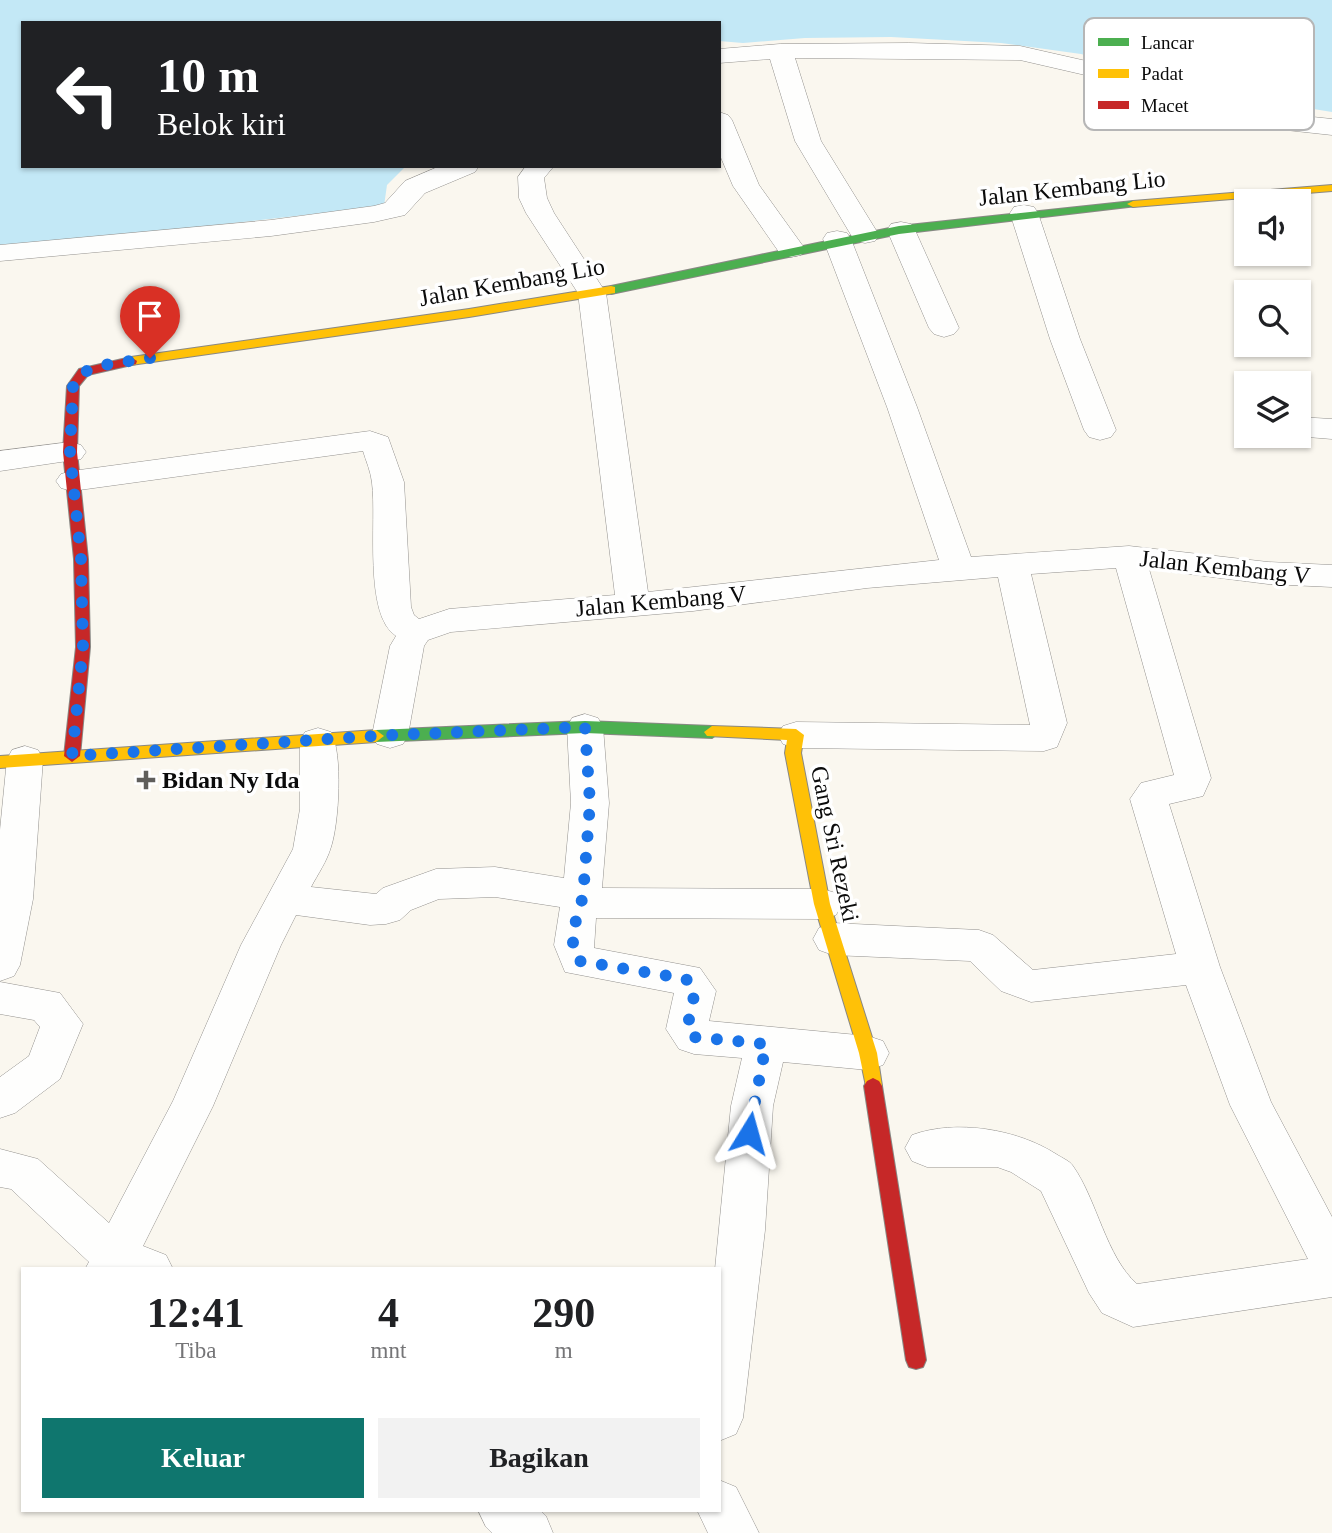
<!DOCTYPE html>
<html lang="id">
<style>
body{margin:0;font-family:Georgia,serif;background:#f2f2f2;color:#202124;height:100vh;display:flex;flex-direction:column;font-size:26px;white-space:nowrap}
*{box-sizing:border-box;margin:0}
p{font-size:23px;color:#757577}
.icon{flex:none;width:38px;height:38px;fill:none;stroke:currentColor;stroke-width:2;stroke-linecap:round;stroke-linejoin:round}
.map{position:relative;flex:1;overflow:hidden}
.side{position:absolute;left:21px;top:1267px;width:700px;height:245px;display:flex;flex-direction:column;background:#fff;border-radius:0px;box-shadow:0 2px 5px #0004}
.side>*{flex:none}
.banner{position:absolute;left:21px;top:21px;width:700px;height:147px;border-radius:0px;box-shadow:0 2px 5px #0004;background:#202124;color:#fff;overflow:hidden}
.tools{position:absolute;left:1234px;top:189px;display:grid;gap:14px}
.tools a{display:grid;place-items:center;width:77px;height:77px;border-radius:0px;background:#fff;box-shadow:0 2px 5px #0004;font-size:35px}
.pin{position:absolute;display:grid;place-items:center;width:60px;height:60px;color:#fff;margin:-72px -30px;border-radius:50% 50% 50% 0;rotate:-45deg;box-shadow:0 0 7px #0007}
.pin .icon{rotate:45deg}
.me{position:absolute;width:77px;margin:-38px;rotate:8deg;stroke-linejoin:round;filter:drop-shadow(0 0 5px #0008)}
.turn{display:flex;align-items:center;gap:24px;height:147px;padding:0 21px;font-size:32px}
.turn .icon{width:91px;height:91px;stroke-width:2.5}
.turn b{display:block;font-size:49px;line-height:60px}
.eta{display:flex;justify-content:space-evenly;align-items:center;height:119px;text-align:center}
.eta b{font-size:42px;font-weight:800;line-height:49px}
.cta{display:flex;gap:14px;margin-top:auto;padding:14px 21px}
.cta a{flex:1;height:80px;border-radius:0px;background:#0f766e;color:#fff;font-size:28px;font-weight:800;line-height:80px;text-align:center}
.cta a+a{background:#f2f2f2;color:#202124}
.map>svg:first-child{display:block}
</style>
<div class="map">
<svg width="1332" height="1533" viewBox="0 0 1332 1533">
<rect width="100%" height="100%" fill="#faf7ef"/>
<path fill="#c3e8f6" d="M 0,0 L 1332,0 L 1332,112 L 1226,95 L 1081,54 L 1001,43 L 891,37 L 805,38 L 743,43 L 719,41 L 719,23 L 23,23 L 23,166 L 406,166 L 387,185 L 384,206 L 109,237 L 0,245 Z"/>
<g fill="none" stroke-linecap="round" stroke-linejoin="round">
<defs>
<g id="street">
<path d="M 909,43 L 1020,46 L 1188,84 L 1217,93 L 1246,110 L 1332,119 L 1332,135 L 1240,125 L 1231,122 L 1199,103 L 1172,95 L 1020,60 L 795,58 L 821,141 L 879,235 L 875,241 L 865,243 L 855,241 L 851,235 L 795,141 L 770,59 L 719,63 L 719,49 L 780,44 Z"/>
<path d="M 719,112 L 728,115 L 732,120 L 759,185 L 805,249 L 801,255 L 791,257 L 781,255 L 733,186 L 719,153 Z"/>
<path d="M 440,166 L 479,166 L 475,172 L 425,193 L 405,215 L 374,222 L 271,236 L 0,261 L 0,245 L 271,220 L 374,206 L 385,203 L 405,181 Z"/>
<path d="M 526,166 L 554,166 L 544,178 L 547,198 L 554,213 L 606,293 L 648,592 L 939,560 L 887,407 L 823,239 L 827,233 L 837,231 L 847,233 L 851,239 L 917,407 L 971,557 L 1129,546 L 1268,562 L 1332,565 L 1332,587 L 1268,584 L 1149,569 L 1211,778 L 1203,796 L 1169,804 L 1220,967 L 1271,1102 L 1332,1217 L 1332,1297 L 1133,1327 L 1102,1313 L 1089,1293 L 1041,1191 L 1011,1172 L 997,1167 L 927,1167 L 912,1161 L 905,1148 L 912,1135 C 956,1119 1017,1129 1056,1154 C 1062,1158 1070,1161 1073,1166 C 1097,1200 1106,1257 1137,1284 L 1308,1259 L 1230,1105 L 1186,985 L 1031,1002 L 1001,991 L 970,961 L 833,955 L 819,950 L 813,939 L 819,928 L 833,923 L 979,930 L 993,935 L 1033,970 L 1176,954 L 1130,799 L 1141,783 L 1174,775 L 1116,568 L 1031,574 L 1067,723 L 1057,747 L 1044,751 L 796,748 L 783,744 L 778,735 L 783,726 L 796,722 L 1030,725 L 998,577 L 867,588 L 693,611 L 451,632 L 428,640 L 424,646 L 408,735 L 403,744 L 390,748 L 377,744 L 372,735 L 390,646 L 396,636 C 363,615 377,520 372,483 C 371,472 366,461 363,451 L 72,491 L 61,488 L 56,481 L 61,474 L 72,471 L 370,431 L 388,437 L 404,482 L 411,607 L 414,615 L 419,619 L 449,609 L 615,595 L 578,293 L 526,213 L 519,198 L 518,177 Z"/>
<path d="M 1024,205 L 1034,207 L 1038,213 L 1080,339 L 1116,430 L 1111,437 L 1100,440 L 1089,437 L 1084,430 L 1050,339 L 1010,213 L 1014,207 Z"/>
<path d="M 901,222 L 911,224 L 915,230 L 959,328 L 954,334 L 944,337 L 934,334 L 929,328 L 887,230 L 891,224 Z"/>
<path d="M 1298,417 L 1332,419 L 1332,439 L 1295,436 L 1298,436 Z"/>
<path d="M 70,442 L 81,445 L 86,452 L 81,459 L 0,471 L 0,451 Z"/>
<path d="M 585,714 L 598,718 L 603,727 L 609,803 L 602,888 L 822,889 L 836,893 L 842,904 L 836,915 L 822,919 L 596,918 L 594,948 L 700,968 L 716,991 L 709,1021 L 868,1036 L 883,1041 L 889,1053 L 883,1065 L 868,1070 L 783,1062 L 773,1106 L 765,1230 L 743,1418 L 736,1434 L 719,1441 L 719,1269 L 715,1269 L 731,1106 L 742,1058 L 694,1054 L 679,1049 L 666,1029 L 674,993 L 565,972 L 554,945 L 560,907 L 495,897 L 439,899 L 411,910 L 400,920 L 386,924 L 370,925 L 296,915 L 281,945 L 213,1106 L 143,1246 L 166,1255 L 173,1269 L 85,1269 L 89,1262 L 11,1189 L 0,1187 L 0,1149 L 38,1159 L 109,1223 L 173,1101 L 241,945 L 293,849 L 300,809 L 300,741 L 305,732 L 318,728 L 331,732 C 343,753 339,823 331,847 C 327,861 318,874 311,887 L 376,894 L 383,888 L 436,869 L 495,867 L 564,878 L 571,803 L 567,727 L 572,718 Z"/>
<path d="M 25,746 L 38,750 L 43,759 L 33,899 L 20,965 L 14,976 L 0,981 L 0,830 L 7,759 L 12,750 Z"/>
<path d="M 0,982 L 60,993 L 83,1024 L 60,1079 L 15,1113 L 0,1118 L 0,1077 L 29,1056 L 40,1027 L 34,1020 L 0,1014 Z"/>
<path d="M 719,1480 L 736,1487 L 759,1533 L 708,1533 L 697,1510 L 719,1510 Z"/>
<path d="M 478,1510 L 540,1510 L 546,1516 L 553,1533 L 492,1533 L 486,1527 Z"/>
</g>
<g id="fast">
<path d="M 1133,201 L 1137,202 L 1137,206 L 899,234 L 611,294 L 605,290 L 611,286 L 899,226 Z"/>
<path d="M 585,721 L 712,726 L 720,732 L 712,738 L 585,733 L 376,742 L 368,736 L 376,730 Z"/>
</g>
<g id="slow">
<path d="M 1332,185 L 1332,191 L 1133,207 L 1127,204 L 1133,201 Z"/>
<path d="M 611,286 L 615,287 L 615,293 L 469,317 L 131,365 L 125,361 L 131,357 L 469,309 Z"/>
<path d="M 712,726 L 796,729 L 804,735 L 801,753 L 830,904 L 877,1053 L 882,1086 L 879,1091 L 873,1094 L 867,1091 L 859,1053 L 814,904 L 785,753 L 787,740 L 707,736 L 704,732 Z"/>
<path d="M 376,730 L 384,736 L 376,742 L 0,768 L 0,756 Z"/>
</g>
<g id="jam">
<path d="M 131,357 L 137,361 L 136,364 L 88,375 L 79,386 L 77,452 L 88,559 L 90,647 L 80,756 L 72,762 L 64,756 L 76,647 L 74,559 L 63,452 L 67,386 L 79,369 Z"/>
<path d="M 873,1078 L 879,1081 L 882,1086 L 926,1360 L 923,1367 L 916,1369 L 909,1367 L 906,1360 L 864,1086 L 867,1081 Z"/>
</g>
</defs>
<use href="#street" stroke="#93918e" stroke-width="1"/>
<use href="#fast" stroke="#898884" stroke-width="2"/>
<use href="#slow" stroke="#898884" stroke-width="2"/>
<use href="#jam" stroke="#898884" stroke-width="2"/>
<use href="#street" fill="#fefefd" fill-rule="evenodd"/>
<use href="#fast" fill="#4caf50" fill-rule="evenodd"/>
<use href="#slow" fill="#ffc107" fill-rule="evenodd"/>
<use href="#jam" fill="#c62828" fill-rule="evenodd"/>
</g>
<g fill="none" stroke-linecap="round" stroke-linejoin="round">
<path stroke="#1a73e8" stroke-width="12" stroke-dasharray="0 21.6" d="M 150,358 L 109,364 L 84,372 L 73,386 L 70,452 L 81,559 L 83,647 L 72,756 L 390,735 L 585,727 L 590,803 L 583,896 L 573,931 L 573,951 L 579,961 L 686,979 L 695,991 L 687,1029 L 694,1037 L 766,1044 L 749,1133"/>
</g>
<path fill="#5f5e5b" stroke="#fff" stroke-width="2.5" d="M142.5 769.5h7v7h7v7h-7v7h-7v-7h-7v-7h7z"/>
<g text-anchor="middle" stroke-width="7" stroke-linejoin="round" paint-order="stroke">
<g font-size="24" fill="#0b0b0b" stroke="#fff">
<text transform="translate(1072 188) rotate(-6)" y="8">Jalan Kembang Lio</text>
<text transform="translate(512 282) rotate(-10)" y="8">Jalan Kembang Lio</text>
<text transform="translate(1225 567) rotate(6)" y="8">Jalan Kembang V</text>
<text transform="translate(661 601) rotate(-5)" y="8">Jalan Kembang V</text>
<text transform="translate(835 844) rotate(78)" y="8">Gang Sri Rezeki</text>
</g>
<g font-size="24" font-weight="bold" fill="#0b0b0b" stroke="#fff" text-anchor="start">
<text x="162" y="788">Bidan Ny Ida</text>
</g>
</g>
<rect x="1084" y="18" width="230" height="112" rx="10" fill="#fff" stroke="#b6b6b6" stroke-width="2"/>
<rect x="1098" y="38" width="31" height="8" fill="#4caf50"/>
<rect x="1098" y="69" width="31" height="9" fill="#ffc107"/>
<rect x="1098" y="101" width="31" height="8" fill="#c62828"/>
<g font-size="19" fill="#0b0b0b">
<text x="1141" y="49">Lancar</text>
<text x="1141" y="80">Padat</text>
<text x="1141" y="112">Macet</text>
</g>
</svg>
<div class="tools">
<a><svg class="icon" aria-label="sound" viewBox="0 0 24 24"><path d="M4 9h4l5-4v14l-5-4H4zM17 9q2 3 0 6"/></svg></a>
<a><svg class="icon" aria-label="search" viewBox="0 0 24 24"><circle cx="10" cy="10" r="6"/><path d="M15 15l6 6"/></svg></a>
<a><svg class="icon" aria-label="layers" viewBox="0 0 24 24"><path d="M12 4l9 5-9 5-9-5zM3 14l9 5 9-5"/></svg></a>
</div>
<div class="pin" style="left:150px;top:358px;background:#d93025"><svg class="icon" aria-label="arrive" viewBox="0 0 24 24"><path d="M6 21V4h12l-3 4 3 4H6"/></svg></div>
<svg class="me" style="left:749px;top:1133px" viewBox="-20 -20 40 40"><path d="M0-17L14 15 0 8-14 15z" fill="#1a73e8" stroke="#fff" stroke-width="4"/></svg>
<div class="banner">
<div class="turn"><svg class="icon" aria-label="left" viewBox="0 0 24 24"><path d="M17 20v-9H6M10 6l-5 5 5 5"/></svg><div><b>10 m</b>Belok kiri</div></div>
</div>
<section class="side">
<div class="eta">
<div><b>12:41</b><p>Tiba</p></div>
<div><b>4</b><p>mnt</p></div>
<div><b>290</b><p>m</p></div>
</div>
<div class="cta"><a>Keluar</a><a>Bagikan</a></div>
</section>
</div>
